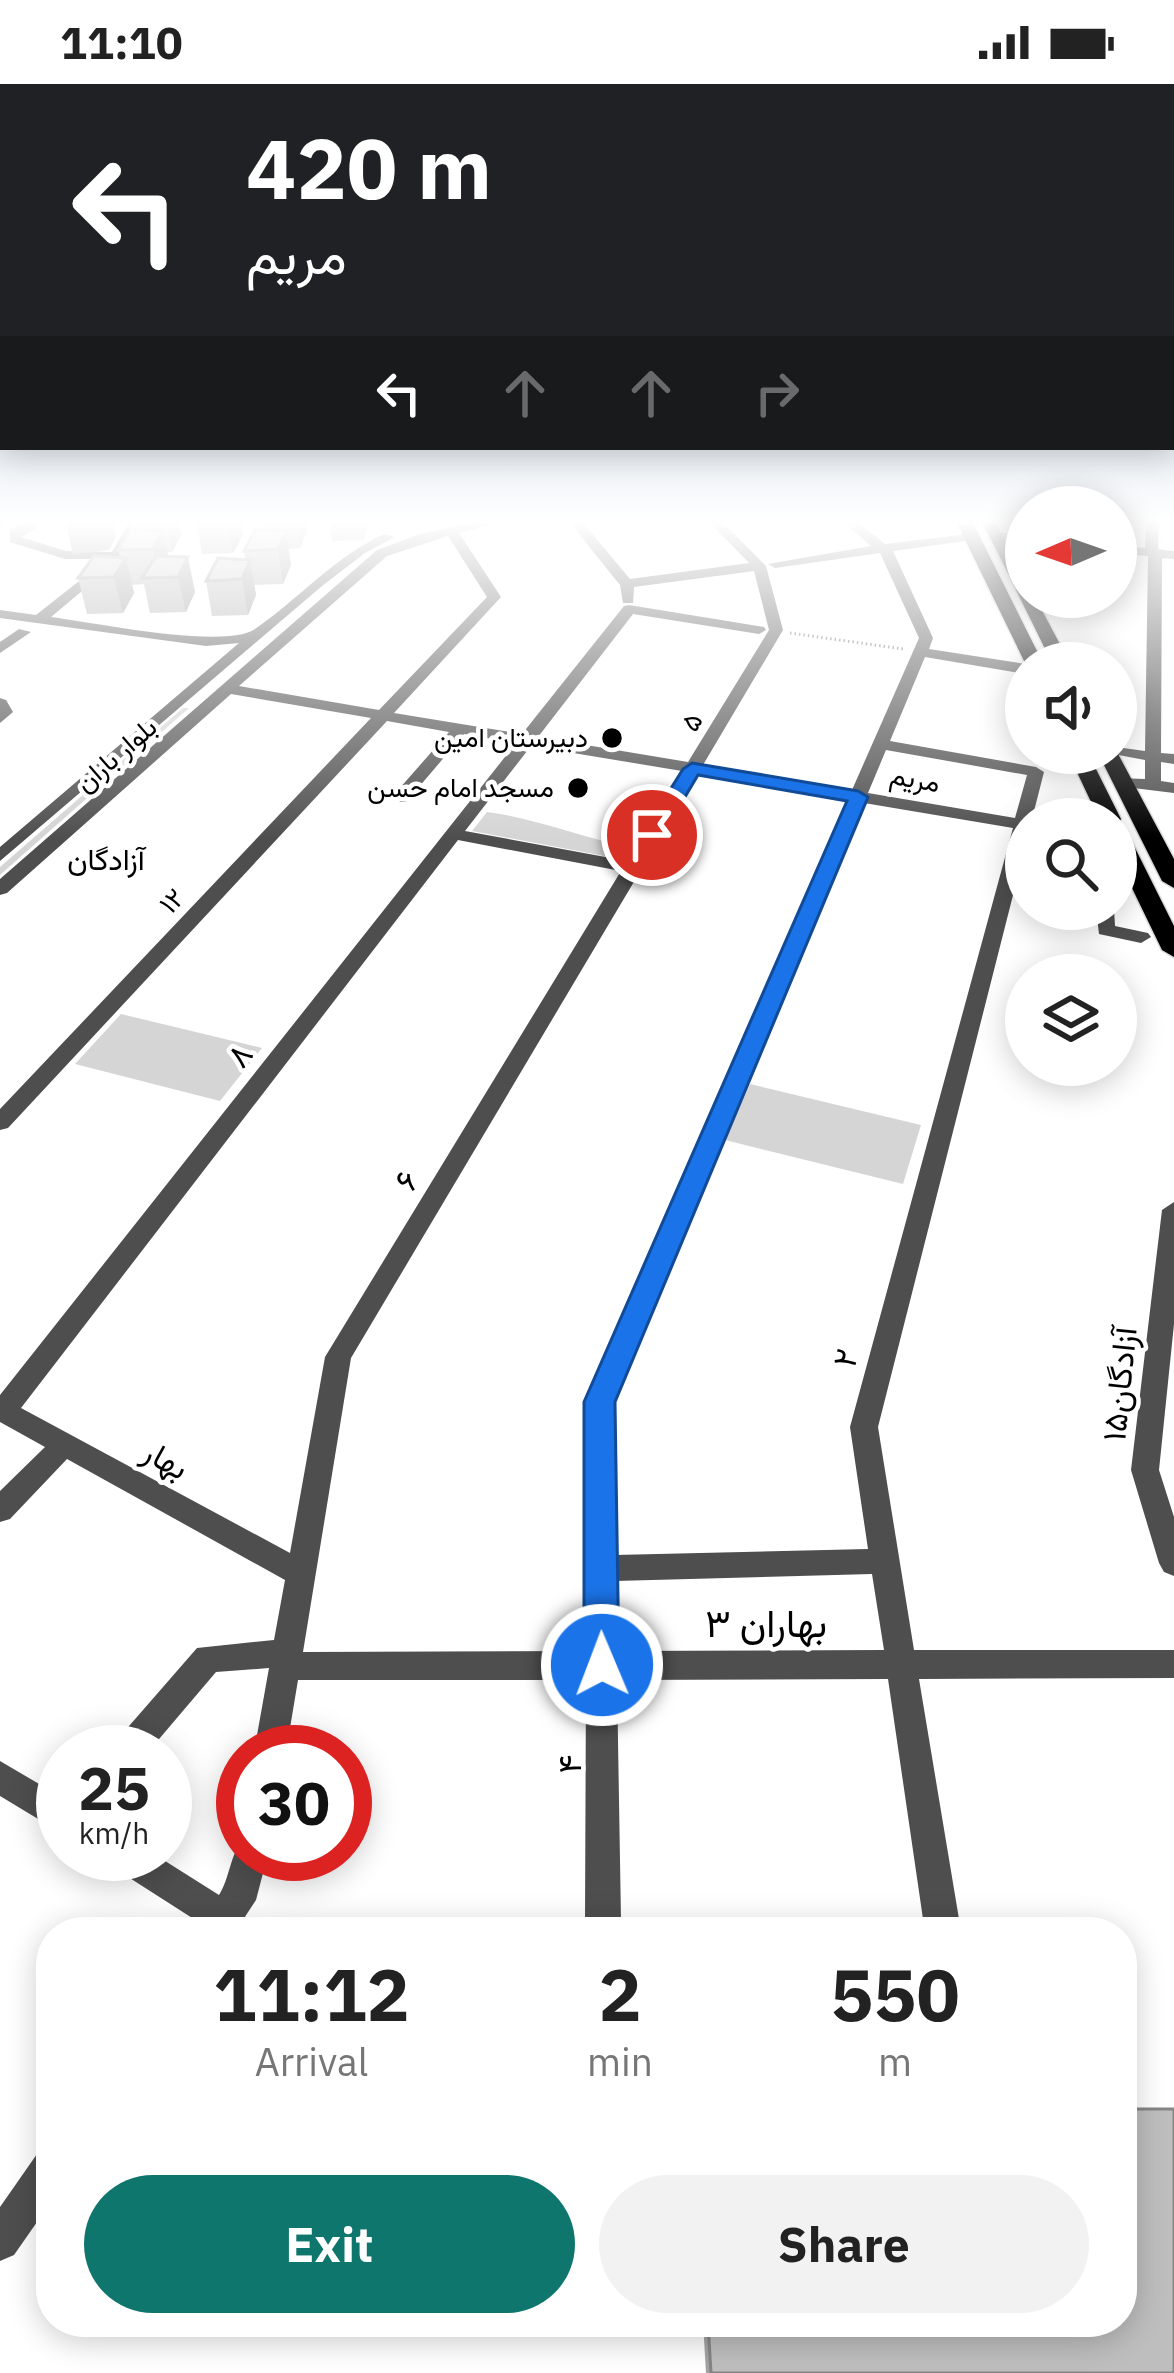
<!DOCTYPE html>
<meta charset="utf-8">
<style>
body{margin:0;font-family:"IBM Plex Sans",Vazirmatn,sans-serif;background:#f2f2f2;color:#222;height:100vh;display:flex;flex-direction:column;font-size:45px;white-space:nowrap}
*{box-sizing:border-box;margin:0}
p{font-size:39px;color:#767676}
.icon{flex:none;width:66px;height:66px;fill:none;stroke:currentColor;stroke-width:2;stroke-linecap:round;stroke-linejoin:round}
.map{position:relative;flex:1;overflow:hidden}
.sheet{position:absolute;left:36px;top:1833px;width:1101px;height:420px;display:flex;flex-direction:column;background:#fff;border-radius:48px;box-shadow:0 6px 30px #0003}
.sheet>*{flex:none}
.guide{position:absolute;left:0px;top:0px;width:1176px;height:366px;box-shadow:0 6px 30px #0003;background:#202124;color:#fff;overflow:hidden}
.needle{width:78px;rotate:268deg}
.fabs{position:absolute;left:1005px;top:402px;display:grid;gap:24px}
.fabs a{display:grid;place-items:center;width:132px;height:132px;border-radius:50%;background:#fff;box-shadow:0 6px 30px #0003;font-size:60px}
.speed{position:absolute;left:36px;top:1641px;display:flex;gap:24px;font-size:60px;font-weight:700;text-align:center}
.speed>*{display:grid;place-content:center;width:156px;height:156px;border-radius:50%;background:#fff;box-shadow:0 6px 30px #0003;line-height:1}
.speed small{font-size:30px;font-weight:400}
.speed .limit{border:18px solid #d22;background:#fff;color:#111}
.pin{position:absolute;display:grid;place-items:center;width:102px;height:102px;color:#fff;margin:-51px;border:6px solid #fff;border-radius:50%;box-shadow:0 3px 12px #0007}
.me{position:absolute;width:132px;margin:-66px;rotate:359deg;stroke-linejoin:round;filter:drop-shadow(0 0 9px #0008)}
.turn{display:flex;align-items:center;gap:42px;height:252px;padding:0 48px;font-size:54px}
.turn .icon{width:156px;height:156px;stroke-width:2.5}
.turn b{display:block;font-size:84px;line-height:102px}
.lanes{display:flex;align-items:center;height:114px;padding:0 48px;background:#0003;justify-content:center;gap:60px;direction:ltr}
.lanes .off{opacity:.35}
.eta{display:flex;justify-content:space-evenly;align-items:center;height:204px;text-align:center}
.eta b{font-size:72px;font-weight:700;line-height:84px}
.primary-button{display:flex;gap:24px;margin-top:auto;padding:24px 48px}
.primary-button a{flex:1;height:138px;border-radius:72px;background:#0f766e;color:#fff;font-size:48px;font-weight:700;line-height:138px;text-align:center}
.primary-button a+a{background:#f2f2f2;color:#222}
.status{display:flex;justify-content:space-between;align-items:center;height:84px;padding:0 60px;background:#fff;direction:ltr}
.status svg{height:33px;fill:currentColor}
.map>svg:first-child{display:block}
</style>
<div class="status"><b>11:10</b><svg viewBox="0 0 49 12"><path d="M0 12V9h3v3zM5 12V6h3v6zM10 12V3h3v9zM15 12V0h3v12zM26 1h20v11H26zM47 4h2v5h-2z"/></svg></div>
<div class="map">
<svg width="1174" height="2289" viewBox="0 0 1174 2289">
<rect width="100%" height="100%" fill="#fff"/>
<g fill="#d5d5d5">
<path d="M 183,624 L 189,624 L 0,791 L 0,783 Z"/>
<path d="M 487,728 C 533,734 572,750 616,760 L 615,774 L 472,747 Z"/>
<path d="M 121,930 L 262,964 L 220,1017 L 75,980 Z"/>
<path d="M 750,1000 L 921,1041 L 903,1100 L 725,1056 Z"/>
</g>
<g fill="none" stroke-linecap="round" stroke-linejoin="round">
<defs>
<g id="major">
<path d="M 0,435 L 14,435 L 0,442 Z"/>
<path d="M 955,435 L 971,435 L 1043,579 L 1025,579 Z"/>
<path d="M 981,435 L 995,438 L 1026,496 L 1026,513 L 1035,513 L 1070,579 L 1052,579 Z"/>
<path d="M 1116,666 L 1174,775 L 1174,804 L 1162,797 L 1098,669 Z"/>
<path d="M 1068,669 L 1088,669 L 1121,735 L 1118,740 L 1116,735 L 1099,735 Z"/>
<path d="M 1116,741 L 1127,748 L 1174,842 L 1174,873 L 1162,866 L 1116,771 Z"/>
</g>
</defs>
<use href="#major" stroke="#dbdbdb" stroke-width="3"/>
<path stroke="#707070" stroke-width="3" stroke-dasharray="1.5 3" stroke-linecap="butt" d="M 790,549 L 903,565"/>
<g fill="#4e4e4e" fill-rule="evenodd">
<path d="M 34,435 L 51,435 L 21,453 L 66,467 L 112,468 L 131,435 L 141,438 L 121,475 L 65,475 L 10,458 L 10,445 Z"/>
<path d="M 300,435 L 312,435 L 312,437 L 306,441 Z"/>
<path d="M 489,435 L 512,435 L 459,449 L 501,513 L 394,629 L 522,650 L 624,522 L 629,521 L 764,543 L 766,546 L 759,550 L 633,530 L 538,653 L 688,678 L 769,546 L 754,487 L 634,503 L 633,519 L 623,519 L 620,501 L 567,435 L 580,435 L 630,495 L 749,479 L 706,435 L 719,435 L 766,482 L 783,546 L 703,681 L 852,706 L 919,554 L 880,469 L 775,484 L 768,480 L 871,462 L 840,435 L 854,435 L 885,460 L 977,449 L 977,455 L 972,456 L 893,467 L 933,554 L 929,565 L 1026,580 L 1026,590 L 925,573 L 890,657 L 1036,683 L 1044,688 L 1032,735 L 1026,735 L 1026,760 L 878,1343 L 914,1566 L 1174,1566 L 1174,1594 L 919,1595 L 959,1835 L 952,1848 L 929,1847 L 923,1835 L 888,1595 L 617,1596 L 621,1836 L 616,1848 L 590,1848 L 585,1836 L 586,1596 L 298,1596 L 286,1668 L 254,1668 L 269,1584 L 216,1588 L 148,1668 L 111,1668 L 116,1657 L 197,1564 L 274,1556 L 285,1496 L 67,1375 L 10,1435 L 0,1438 L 0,1407 L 45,1363 L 0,1338 L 0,1311 L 516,659 L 464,650 L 407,717 L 401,718 L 392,713 L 449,648 L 387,637 L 8,1044 L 0,1046 L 0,1025 L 371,634 L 231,610 L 7,809 L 0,811 L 0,795 L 377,466 L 420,450 ZM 448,452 L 487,513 L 379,626 L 239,602 L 387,472 ZM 531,662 L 682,687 L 627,777 L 465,747 ZM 886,666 L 1027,691 L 1015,734 L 868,709 ZM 698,690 L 848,716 L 586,1318 L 586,1567 L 303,1568 L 351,1274 ZM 864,719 L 1013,744 L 850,1343 L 868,1465 L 615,1471 L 612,1318 ZM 458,756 L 621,787 L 325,1273 L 290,1469 L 21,1324 ZM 872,1490 L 884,1566 L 616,1567 L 615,1497 Z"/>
<path d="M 1147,435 L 1159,435 L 1158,465 L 1174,467 L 1174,475 L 1162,474 L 1161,669 L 1174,670 L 1174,680 L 1161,678 L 1161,697 L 1174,699 L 1174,709 L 1117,702 L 1117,694 L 1145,695 L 1145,676 L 1108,669 L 1116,669 L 1116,663 L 1145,667 L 1148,472 L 1116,469 L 1116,461 L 1145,464 Z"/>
<path d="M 995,448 L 1026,451 L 1026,459 L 990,455 L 990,449 Z"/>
<path d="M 384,450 L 395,453 L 365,469 L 322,502 L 0,777 L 0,763 L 239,559 L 206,562 L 0,534 L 0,526 L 36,531 L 102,479 L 107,480 L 107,486 L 51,533 C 92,538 225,566 255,545 C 300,514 334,473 384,450 Z"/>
<path d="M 19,545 L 31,548 L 0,569 L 0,558 Z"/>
<path d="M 0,614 L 6,616 L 13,628 L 0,639 Z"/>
<path d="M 1096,825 L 1114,825 L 1115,842 L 1148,849 L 1151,853 L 1141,859 L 1099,850 Z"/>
<path d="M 1174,1118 L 1174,1240 L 1159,1386 L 1174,1433 L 1174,1492 L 1164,1488 L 1159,1479 L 1131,1386 L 1162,1126 Z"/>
<path d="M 0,1677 L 63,1714 L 63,1750 L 0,1712 Z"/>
<path d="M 243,1756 L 243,1770 L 268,1770 L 256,1816 L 235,1848 L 196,1848 L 200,1839 L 111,1782 L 106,1770 L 154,1770 L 219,1811 C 230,1794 230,1770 243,1756 Z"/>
<path d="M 51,2065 L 51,2118 L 14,2171 L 0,2177 L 0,2123 L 37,2070 Z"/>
</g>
<use href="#major" fill="#000" fill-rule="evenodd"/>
</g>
<g fill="#a3a3a3">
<path d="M 131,435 L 178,435 L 181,451 L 172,468 L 167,468 L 168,472 L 195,508 L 186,528 L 150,529 L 144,500 L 132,501 L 134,509 L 123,529 L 87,530 L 78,494 L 120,474 L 118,466 L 133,446 Z"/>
<path d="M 196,435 L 240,435 L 243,451 L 233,469 L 202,470 Z"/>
<path d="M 258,435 L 305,435 L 307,447 L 300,464 L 288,465 L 291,481 L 283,500 L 254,501 L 256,511 L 248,531 L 212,532 L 206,497 L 245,476 L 244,467 L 264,446 L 264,440 L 259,441 Z"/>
<path d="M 329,435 L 369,435 L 364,456 L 332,457 Z"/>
<path d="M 703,2238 L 1122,2238 L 1174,2289 L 706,2289 Z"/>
</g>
<g fill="#858585">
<path d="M 127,435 L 126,437 L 113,439 L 116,452 L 109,466 L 73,470 L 65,436 Z"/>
<path d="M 165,435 L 178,435 L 181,451 L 172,468 Z"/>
<path d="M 227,435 L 240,435 L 243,451 L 233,469 Z"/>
<path d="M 296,435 L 305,435 L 307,447 L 300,464 Z"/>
<path d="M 362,435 L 369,435 L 364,456 Z"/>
<path d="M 163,447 L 170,481 L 159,493 L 153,465 Z"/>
<path d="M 286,447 L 291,481 L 283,500 L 278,465 Z"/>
<path d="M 188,473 L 195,508 L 186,528 L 178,493 Z"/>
<path d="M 126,474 L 134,509 L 123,529 L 114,493 Z"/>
<path d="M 250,476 L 256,511 L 248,531 L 242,495 Z"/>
</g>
<g fill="#bebebe" stroke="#858585" stroke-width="3">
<path d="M 132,445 L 163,447 L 153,465 L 118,466 Z"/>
<path d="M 255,446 L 286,447 L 278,465 L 244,467 Z"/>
<path d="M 94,472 L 126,474 L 114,493 L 78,494 Z"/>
<path d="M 156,472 L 188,473 L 178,493 L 142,494 Z"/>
<path d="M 218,474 L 250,476 L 242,495 L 206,497 Z"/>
<path d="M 1122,2025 L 1174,2025 L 1174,2289 L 711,2289 L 708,2238 L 1122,2238 Z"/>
</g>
<linearGradient id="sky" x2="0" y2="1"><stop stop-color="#89aaca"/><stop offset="0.58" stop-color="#fff"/><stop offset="1" stop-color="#fff" stop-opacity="0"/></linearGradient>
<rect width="1174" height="755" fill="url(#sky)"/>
<path fill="#1a73e8" stroke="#114b97" stroke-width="3" d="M 692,679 L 858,707 L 868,713 L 615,1318 L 619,1581 L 614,1593 L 602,1598 L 589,1593 L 584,1581 L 584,1318 L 847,717 L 698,691 L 660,755 L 645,755 L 642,751 L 683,685 Z"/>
<g fill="#000" stroke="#fff" stroke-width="4.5">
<circle cx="612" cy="654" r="12"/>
<circle cx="578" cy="704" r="12"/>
</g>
<g text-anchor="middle" stroke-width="9" stroke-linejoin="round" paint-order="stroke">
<g font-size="27" fill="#000" stroke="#fff">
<text transform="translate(692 638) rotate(-59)" y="9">۵</text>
<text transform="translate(116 671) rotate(-41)" y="9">بلوار باران</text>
<text transform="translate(915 695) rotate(10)" y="9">مریم</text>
<text transform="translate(172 817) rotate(-47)" y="9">۱۲</text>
</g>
<g font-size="27" fill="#000" stroke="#fff" text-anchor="end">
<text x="588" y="663">دبیرستان امین</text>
<text x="554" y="713">مسجد امام حسن</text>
</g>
<g font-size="30" fill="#000" stroke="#fff">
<text x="106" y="786">آزادگان</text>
</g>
<g font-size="33" fill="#000" stroke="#fff">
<text transform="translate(239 971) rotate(-52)" y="12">۸</text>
<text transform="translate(406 1096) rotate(-59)" y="12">۶</text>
<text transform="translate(845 1274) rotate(-76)" y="12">۲</text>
<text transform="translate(1119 1300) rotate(-84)" y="12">آزادگان۱۵</text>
<text transform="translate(166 1375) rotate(29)" y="12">بهار</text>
<text transform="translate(569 1680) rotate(-90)" y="12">۴</text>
</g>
<g font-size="39" fill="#000" stroke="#fff">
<text x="766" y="1553">بهاران ۳</text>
</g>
</g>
</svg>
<div class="fabs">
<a><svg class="needle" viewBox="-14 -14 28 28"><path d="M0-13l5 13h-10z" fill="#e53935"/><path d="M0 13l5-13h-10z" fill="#767676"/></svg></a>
<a><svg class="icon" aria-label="sound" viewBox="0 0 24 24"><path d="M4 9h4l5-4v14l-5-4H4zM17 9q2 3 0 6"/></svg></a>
<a><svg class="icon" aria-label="search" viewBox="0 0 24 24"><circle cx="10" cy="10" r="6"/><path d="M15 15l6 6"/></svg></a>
<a><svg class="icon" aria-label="layers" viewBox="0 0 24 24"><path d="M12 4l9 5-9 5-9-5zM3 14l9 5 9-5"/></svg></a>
</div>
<div class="speed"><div>25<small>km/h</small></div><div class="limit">30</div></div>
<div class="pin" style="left:652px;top:751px;background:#d93025"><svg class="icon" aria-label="arrive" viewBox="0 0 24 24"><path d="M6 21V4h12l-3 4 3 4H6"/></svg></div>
<svg class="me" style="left:602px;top:1581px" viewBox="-20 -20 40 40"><circle r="17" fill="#1a73e8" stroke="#fff" stroke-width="3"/><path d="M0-11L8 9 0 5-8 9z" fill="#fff"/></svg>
<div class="guide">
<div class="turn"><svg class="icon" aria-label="left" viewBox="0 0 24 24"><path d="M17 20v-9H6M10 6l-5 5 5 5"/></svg><div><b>420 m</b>مریم</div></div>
<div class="lanes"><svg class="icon" aria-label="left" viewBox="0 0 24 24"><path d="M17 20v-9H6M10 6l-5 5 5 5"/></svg><svg class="icon off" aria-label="ahead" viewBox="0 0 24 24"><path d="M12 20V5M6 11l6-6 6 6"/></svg><svg class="icon off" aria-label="ahead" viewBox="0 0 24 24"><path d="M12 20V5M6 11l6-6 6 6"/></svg><svg class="icon off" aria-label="right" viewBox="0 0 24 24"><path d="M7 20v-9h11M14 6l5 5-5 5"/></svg></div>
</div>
<section class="sheet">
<div class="eta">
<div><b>11:12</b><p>Arrival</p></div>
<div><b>2</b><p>min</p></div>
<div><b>550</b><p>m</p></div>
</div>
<div class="primary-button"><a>Exit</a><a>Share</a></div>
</section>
</div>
